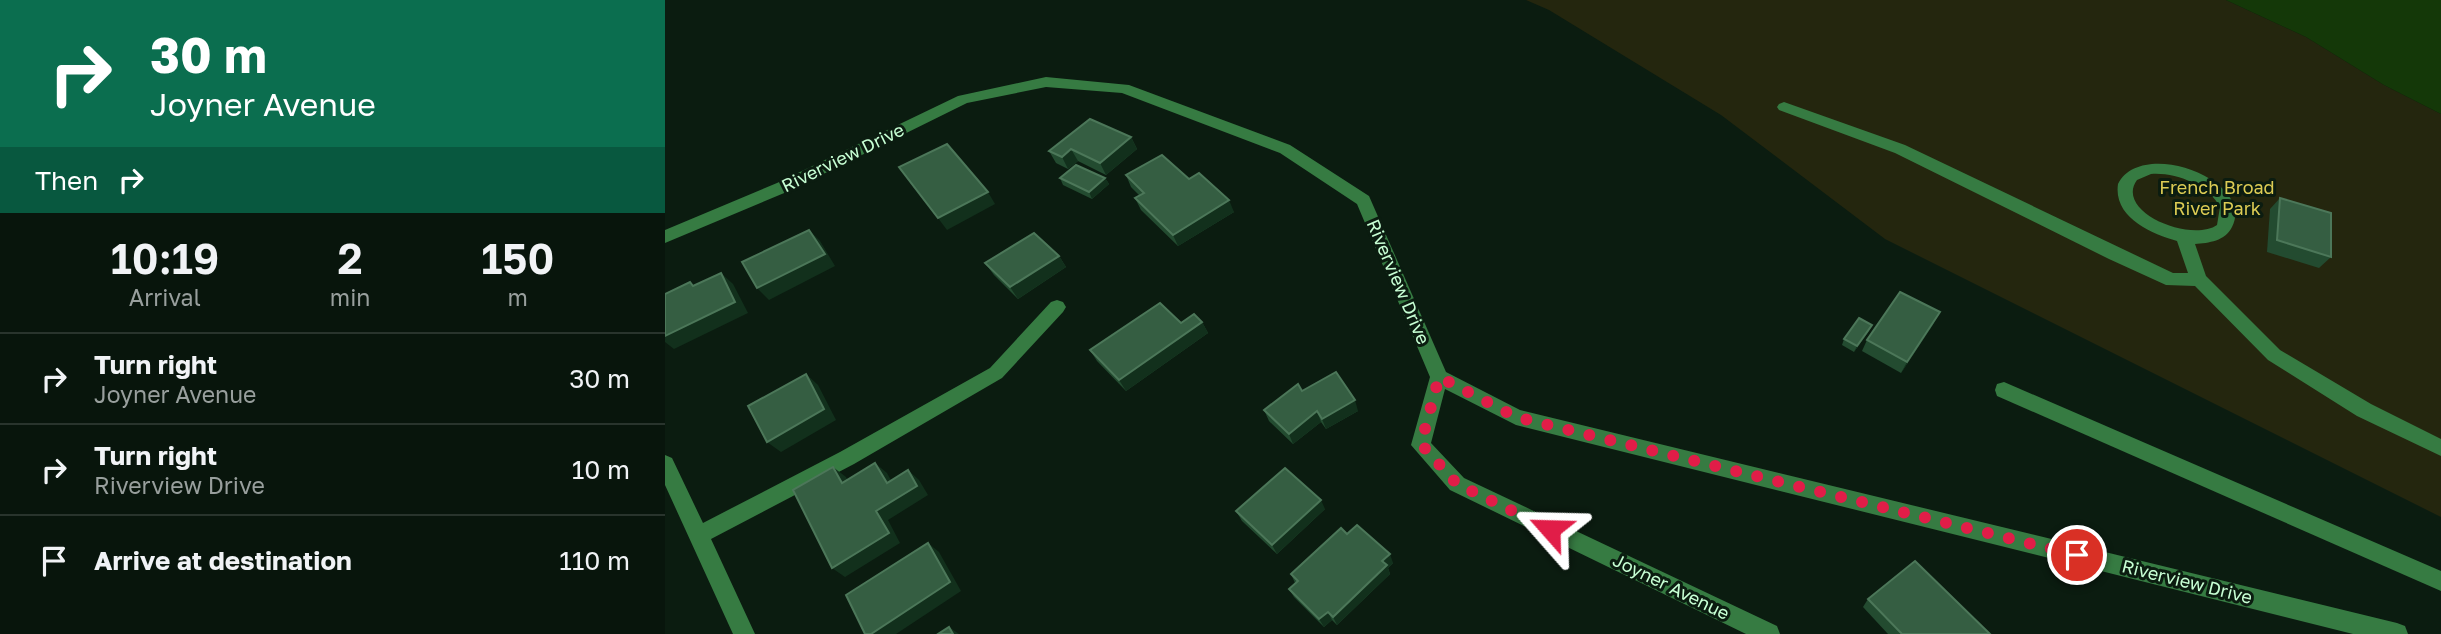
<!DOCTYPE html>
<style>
body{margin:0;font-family:"Golos Text",sans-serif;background:#16221a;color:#f1f3f6;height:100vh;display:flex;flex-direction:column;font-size:26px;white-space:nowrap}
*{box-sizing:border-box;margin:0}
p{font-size:23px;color:#989f9d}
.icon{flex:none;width:38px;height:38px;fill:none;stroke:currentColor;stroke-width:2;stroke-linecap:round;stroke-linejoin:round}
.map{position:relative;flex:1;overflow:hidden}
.side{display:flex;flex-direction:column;background:#08150c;width:665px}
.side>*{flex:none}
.banner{background:#0b6e4f;color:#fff;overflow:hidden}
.pin{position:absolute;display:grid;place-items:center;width:60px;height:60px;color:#fff;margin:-30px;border:4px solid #fff;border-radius:50%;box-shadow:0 2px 7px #0007}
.me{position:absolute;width:77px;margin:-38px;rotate:295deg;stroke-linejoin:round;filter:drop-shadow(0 0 5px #0008)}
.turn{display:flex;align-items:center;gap:24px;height:147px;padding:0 35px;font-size:32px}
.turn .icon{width:91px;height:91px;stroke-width:2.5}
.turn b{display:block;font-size:49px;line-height:60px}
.then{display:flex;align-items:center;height:66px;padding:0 35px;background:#0003;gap:14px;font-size:26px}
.eta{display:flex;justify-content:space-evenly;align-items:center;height:119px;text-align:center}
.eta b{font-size:42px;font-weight:600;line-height:49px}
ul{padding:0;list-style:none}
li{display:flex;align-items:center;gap:21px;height:91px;padding:0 35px;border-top:2px solid #29342d}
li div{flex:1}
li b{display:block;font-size:26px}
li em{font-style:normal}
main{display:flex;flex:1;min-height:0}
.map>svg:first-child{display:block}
</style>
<main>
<section class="side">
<div class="banner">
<div class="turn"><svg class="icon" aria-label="right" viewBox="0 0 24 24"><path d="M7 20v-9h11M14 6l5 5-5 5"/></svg><div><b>30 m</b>Joyner Avenue</div></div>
<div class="then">Then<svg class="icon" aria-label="right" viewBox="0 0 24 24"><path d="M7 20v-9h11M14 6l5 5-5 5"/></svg></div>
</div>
<div class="eta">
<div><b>10:19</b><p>Arrival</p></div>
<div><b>2</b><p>min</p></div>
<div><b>150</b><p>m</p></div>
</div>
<ul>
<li><svg class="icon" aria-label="right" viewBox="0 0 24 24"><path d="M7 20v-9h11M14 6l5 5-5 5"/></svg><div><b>Turn right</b><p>Joyner Avenue</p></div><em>30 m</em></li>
<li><svg class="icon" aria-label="right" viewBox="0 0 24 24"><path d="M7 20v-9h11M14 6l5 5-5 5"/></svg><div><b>Turn right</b><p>Riverview Drive</p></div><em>10 m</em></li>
<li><svg class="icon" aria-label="arrive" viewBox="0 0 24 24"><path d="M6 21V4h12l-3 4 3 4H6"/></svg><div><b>Arrive at destination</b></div><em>110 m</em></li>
</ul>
</section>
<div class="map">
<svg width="1776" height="634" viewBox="0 0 1776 634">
<rect width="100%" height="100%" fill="#0b1c10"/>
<path fill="#24260e" d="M 861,0 L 1561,0 L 1641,37 L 1719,85 L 1776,114 L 1776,517 L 1220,239 L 1056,115 L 884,10 Z"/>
<path fill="#143808" d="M 1561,0 L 1776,0 L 1776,114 L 1719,85 L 1641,37 Z"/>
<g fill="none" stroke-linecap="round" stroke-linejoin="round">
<g fill="#367b42" fill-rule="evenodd">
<path d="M 381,77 L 464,85 L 625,145 L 704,196 L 781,372 L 855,410 L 1732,623 L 1740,626 L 1743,634 L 1688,634 L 851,425 L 780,389 L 766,443 L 799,478 L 1112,626 L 1115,634 L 1081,634 L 785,490 L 746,445 L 765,377 L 692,204 L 615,153 L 457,93 L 381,87 L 302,103 L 124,191 L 0,243 L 0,230 L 112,183 L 293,96 Z"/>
<path d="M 1119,102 L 1240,145 L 1508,273 L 1523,273 L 1512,241 C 1486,234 1448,217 1453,184 C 1476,137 1591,180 1567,227 C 1560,241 1544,243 1530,244 L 1541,276 L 1615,350 L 1706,404 L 1776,439 L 1776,456 L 1692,416 L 1603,360 L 1530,286 L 1501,285 L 1444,259 L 1230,153 L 1114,110 L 1112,107 L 1114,104 ZM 1486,174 C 1510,172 1544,185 1555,207 L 1552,225 C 1526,243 1449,212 1472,180 Z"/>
<path d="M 392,300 L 398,302 L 401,307 L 398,312 L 337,378 L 189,464 L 46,539 L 90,634 L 68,634 L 0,485 L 0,455 L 7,458 L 38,523 L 175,452 L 325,368 L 386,302 Z"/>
<path d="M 1339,382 L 1776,571 L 1776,591 L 1332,396 L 1330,390 L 1332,384 Z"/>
</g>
</g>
<g fill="#234b30">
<path d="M 466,137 L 472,149 L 441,175 L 413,161 L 403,169 L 391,163 L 384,151 Z"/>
<path d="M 461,175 L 524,179 L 569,212 L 513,246 L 476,210 L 470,198 L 475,196 L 466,187 Z"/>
<path d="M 395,178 L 440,178 L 444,184 L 427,199 L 398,185 Z"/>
<path d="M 1615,198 L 1666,257 L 1654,268 L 1602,252 L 1605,209 Z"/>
<path d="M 394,256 L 401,267 L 353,299 L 329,275 L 320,263 Z"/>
<path d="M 537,322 L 543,333 L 461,391 L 432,361 L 425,350 L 516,323 Z"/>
<path d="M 1269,323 L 1236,373 L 1197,351 L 1202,340 Z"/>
<path d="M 1204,331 L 1189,352 L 1177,345 L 1179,339 Z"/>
<path d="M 637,391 L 693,411 L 661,429 L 656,422 L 628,444 L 604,421 L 599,410 Z"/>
<path d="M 660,509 L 612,554 L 577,521 L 571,511 Z"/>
<path d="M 682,534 L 728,563 L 723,568 L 725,574 L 672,625 L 667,620 L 659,627 L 629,597 L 624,589 L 630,583 L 626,574 Z"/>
<path d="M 1203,599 L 1325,634 L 1223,634 L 1198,607 Z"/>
</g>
<g fill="#12301c">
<path d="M 466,137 L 472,149 L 441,175 L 435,163 Z"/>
<path d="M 406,149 L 413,161 L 403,169 L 397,157 Z"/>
<path d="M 440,178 L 444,184 L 427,199 L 424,192 Z"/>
<path d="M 323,192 L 330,204 L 282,230 L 273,218 Z"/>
<path d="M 564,200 L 569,212 L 513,246 L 508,235 Z"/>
<path d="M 144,230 L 155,241 L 170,266 L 104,300 L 92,288 Z"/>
<path d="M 394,256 L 401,267 L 353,299 L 345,287 Z"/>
<path d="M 56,273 L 68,284 L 83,313 L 9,349 L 0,342 L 0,336 Z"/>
<path d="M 1275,312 L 1269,323 L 1236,373 L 1242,362 Z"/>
<path d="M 537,322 L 543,333 L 461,391 L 454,380 Z"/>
<path d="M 1207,325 L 1204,331 L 1189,352 L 1192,346 Z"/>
<path d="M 141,374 L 153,385 L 171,420 L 116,452 L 102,442 Z"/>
<path d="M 690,400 L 693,411 L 661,429 L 657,419 Z"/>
<path d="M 652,411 L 656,422 L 628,444 L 624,434 Z"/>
<path d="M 210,463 L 222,473 L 233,493 L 222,483 Z"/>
<path d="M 168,467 L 181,477 L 189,492 L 177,483 Z"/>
<path d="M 243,470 L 254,480 L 263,495 L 223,520 L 235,543 L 180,577 L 167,568 L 211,511 Z"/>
<path d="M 656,500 L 660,509 L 612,554 L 607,545 Z"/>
<path d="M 263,543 L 274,552 L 296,591 L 231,634 L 206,634 Z"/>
<path d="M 725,554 L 728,563 L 723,568 L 725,574 L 672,625 L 668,617 Z"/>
<path d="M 663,612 L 667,620 L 659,627 L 654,619 Z"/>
<path d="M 284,627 L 294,634 L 288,634 Z"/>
</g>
<g fill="#355e42" stroke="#4c7759" stroke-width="2">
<path d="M 425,119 L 466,137 L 435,163 L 406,149 L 397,157 L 384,151 Z"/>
<path d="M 282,144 L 323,192 L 273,218 L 234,167 Z"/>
<path d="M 497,155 L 524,179 L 534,173 L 564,200 L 508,235 L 470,198 L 479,193 L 461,175 Z"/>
<path d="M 411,165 L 440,178 L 424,192 L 395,178 Z"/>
<path d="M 1615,198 L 1666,213 L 1666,257 L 1612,240 Z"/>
<path d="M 144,230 L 160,254 L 92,288 L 77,262 Z"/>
<path d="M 369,233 L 394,256 L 345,287 L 320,263 Z"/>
<path d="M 56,273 L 70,302 L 0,336 L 0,294 L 25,282 L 28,286 Z"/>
<path d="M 1235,292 L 1275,312 L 1242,362 L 1202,340 Z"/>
<path d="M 495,303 L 516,323 L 529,314 L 537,322 L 454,380 L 425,350 Z"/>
<path d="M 1194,318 L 1207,325 L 1192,346 L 1179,339 Z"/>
<path d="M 671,372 L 690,400 L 657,419 L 652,411 L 624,434 L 599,410 L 633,384 L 637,391 Z"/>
<path d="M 141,374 L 159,409 L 102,442 L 83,406 Z"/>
<path d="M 210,463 L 222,483 L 243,470 L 252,486 L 211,511 L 224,533 L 167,568 L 128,490 L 168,467 L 177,483 Z"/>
<path d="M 620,468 L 656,500 L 607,545 L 571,511 Z"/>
<path d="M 692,525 L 725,554 L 717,561 L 722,565 L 668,617 L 663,612 L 654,619 L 624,589 L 633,581 L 626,574 L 676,528 L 682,534 Z"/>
<path d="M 263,543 L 285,582 L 206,634 L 200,634 L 181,595 Z"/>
<path d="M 1250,561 L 1325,634 L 1237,634 L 1203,599 Z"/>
<path d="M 284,627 L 288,634 L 273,634 Z"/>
</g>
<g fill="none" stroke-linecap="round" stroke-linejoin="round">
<path stroke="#e11d48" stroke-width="12" stroke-dasharray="0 21.6" d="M 885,529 L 792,484 L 756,444 L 774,377 L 851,417 L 1412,555"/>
</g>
<g text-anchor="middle" stroke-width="6" stroke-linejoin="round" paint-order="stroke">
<g font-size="18" fill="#c7ffd4" stroke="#0b1c10">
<text transform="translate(178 158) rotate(-26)" y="6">Riverview Drive</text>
<text transform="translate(733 282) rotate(67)" y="6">Riverview Drive</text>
<text transform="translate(1522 582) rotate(14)" y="6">Riverview Drive</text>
<text transform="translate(1006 587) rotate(26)" y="6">Joyner Avenue</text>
</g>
<g font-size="18" fill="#ddcc54" stroke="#0b1c10">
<text x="1552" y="194">French Broad<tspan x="1552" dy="21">River Park</tspan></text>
</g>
</g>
</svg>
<div class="pin" style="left:1412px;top:555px;background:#d93025"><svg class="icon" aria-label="arrive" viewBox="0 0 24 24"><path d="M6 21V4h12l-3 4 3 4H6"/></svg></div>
<svg class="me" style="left:885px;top:529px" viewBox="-20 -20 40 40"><path d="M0-17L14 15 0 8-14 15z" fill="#e11d48" stroke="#fff" stroke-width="4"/></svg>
</div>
</main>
